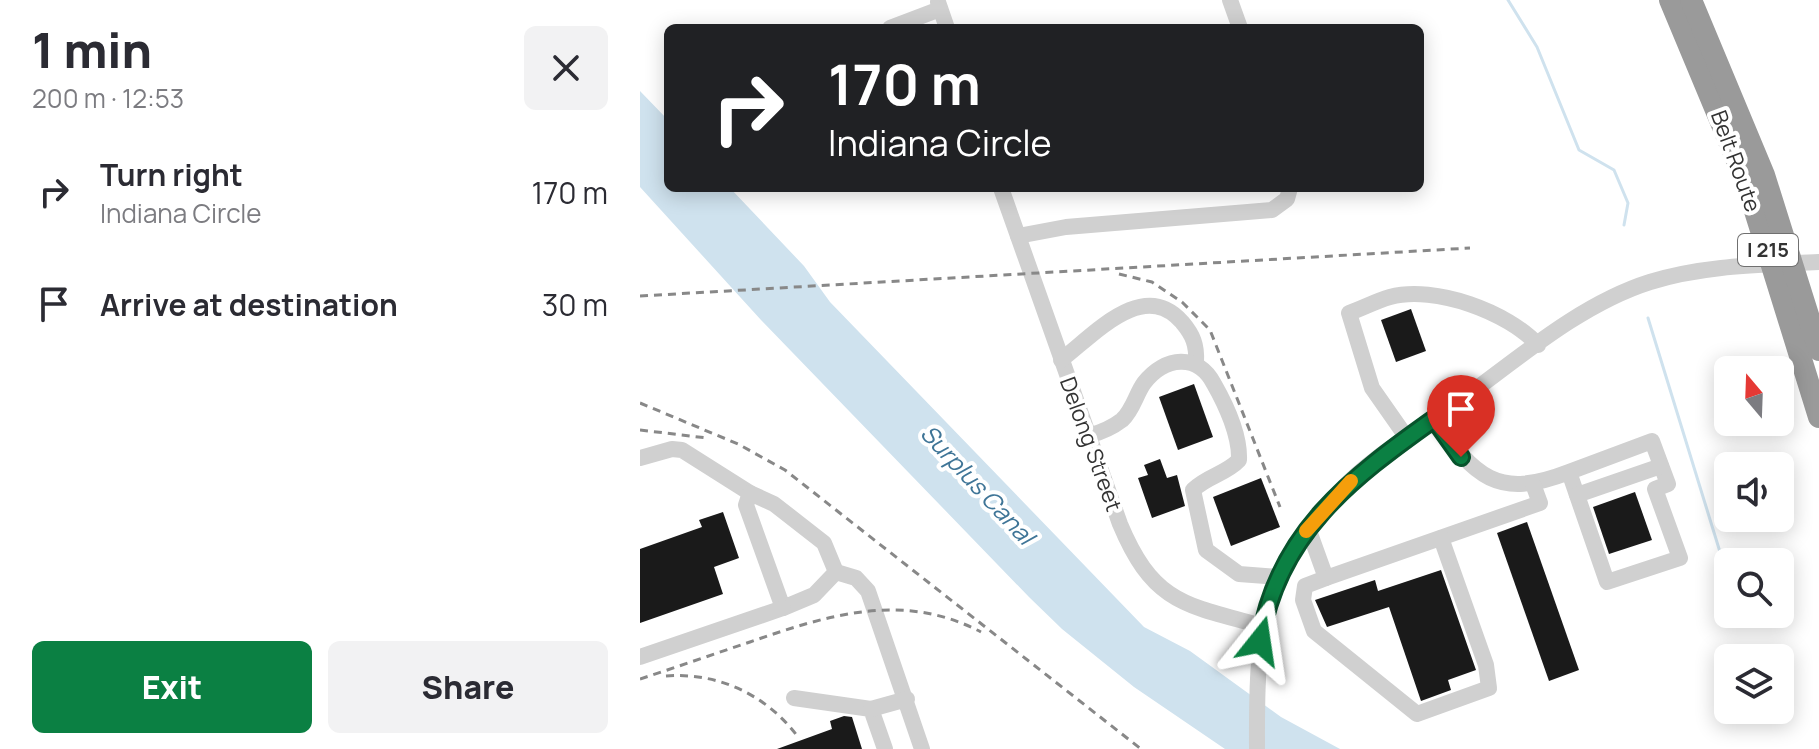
<!DOCTYPE html>
<meta charset="utf-8">
<style>
body{margin:0;font-family:Manrope,sans-serif;background:#f2f2f3;color:#2b2b33;height:100vh;display:flex;flex-direction:column;font-size:30px;white-space:nowrap}
*{box-sizing:border-box;margin:0}
p{font-size:26px;color:#7c7c81}
.icon{flex:none;width:44px;height:44px;fill:none;stroke:currentColor;stroke-width:2;stroke-linecap:round;stroke-linejoin:round}
.map{position:relative;flex:1;overflow:hidden}
.panel{display:flex;flex-direction:column;background:#fff;width:640px}
.panel>*{flex:none}
.top-card{position:absolute;left:24px;top:24px;width:760px;height:168px;border-radius:12px;box-shadow:0 4px 20px #0003;background:#202124;color:#fff;overflow:hidden}
.needle{width:52px;rotate:341deg}
.controls{position:absolute;left:1074px;top:356px;display:grid;gap:16px}
.controls a{display:grid;place-items:center;width:80px;height:80px;border-radius:12px;background:#fff;box-shadow:0 4px 20px #0003;font-size:40px}
.pin{position:absolute;display:grid;place-items:center;width:68px;height:68px;color:#fff;margin:-82px -34px;border-radius:50% 50% 50% 0;rotate:-45deg;box-shadow:0 0 8px #0007}
.pin .icon{rotate:45deg}
.me{position:absolute;width:88px;margin:-44px;rotate:15deg;stroke-linejoin:round;filter:drop-shadow(0 0 6px #0008)}
.turn{display:flex;align-items:center;gap:28px;height:168px;padding:0 32px;font-size:36px}
.turn .icon{width:104px;height:104px;stroke-width:2.5}
.turn b{display:block;font-size:56px;line-height:68px}
.round{display:grid;place-items:center;flex:none;width:84px;height:84px;border-radius:12px;background:#f2f2f3}
.overview{display:flex;align-items:center;justify-content:space-between;height:136px;padding:0 32px}
h1{font-size:48px;font-weight:800;line-height:60px}
.button{display:flex;gap:16px;margin-top:auto;padding:16px 32px}
.button a{flex:1;height:92px;border-radius:12px;background:#0b8043;color:#fff;font-size:32px;font-weight:800;line-height:92px;text-align:center}
.button a+a{background:#f2f2f3;color:#2b2b33}
ul{padding:0;list-style:none}
li{display:flex;align-items:center;gap:24px;height:112px;padding:0 32px}
li div{flex:1}
li b{display:block;font-size:30px}
li em{font-style:normal}
main{display:flex;flex:1;min-height:0}
.map>svg:first-child{display:block}
</style>
<main>
<section class="panel">
<div class="overview"><div><h1>1 min</h1><p>200 m · 12:53</p></div><a class="round"><svg class="icon" aria-label="close" viewBox="0 0 24 24"><path d="M6 6l12 12M18 6L6 18"/></svg></a></div>
<ul>
<li><svg class="icon" aria-label="right" viewBox="0 0 24 24"><path d="M7 20v-9h11M14 6l5 5-5 5"/></svg><div><b>Turn right</b><p>Indiana Circle</p></div><em>170 m</em></li>
<li><svg class="icon" aria-label="arrive" viewBox="0 0 24 24"><path d="M6 21V4h12l-3 4 3 4H6"/></svg><div><b>Arrive at destination</b></div><em>30 m</em></li>
</ul>
<div class="button"><a>Exit</a><a>Share</a></div>
</section>
<div class="map">
<svg width="1179" height="749" viewBox="0 0 1179 749">
<rect width="100%" height="100%" fill="#fff"/>
<path fill="#cfe2ee" d="M 0,91 L 28,120 L 28,188 L 90,188 L 164,266 L 190,302 L 504,627 L 550,651 L 641,717 L 700,749 L 585,749 L 494,687 L 422,629 L 389,597 L 121,320 L 0,187 Z"/>
<g fill="none" stroke-linecap="round" stroke-linejoin="round">
<g stroke="#cfe2ee" stroke-width="3">
<path d="M 868,0 L 897,47 L 939,150 L 974,170 L 988,203 L 984,225"/>
<path d="M 1008,318 L 1080,552"/>
</g>
</g>
<g fill="#1a1a1a">
<path d="M 771,309 L 786,351 L 756,362 L 741,320 Z"/>
<path d="M 554,384 L 573,437 L 538,450 L 519,397 Z"/>
<path d="M 520,459 L 527,478 L 537,475 L 545,506 L 512,518 L 498,478 L 508,475 L 504,465 Z"/>
<path d="M 621,478 L 640,527 L 591,546 L 573,497 Z"/>
<path d="M 995,492 L 1012,540 L 969,554 L 953,507 Z"/>
<path d="M 83,512 L 99,558 L 74,567 L 83,594 L 0,623 L 0,549 L 62,527 L 59,520 Z"/>
<path d="M 887,522 L 939,670 L 909,681 L 857,533 Z"/>
<path d="M 801,570 L 836,670 L 808,680 L 811,690 L 781,701 L 749,607 L 687,627 L 675,600 L 735,580 L 738,591 Z"/>
<path d="M 204,716 L 212,717 L 222,749 L 137,749 L 192,729 L 190,721 Z"/>
</g>
<g fill="none" stroke-linecap="round" stroke-linejoin="round">
<g stroke="#d0d0d0" stroke-width="16">
<path d="M 590,0 L 600,28"/>
<path d="M 298,2 L 307,28"/>
<path d="M 250,28 L 300,9"/>
<path d="M 361,188 L 480,524 C 513,603 545,605 622,626"/>
<path d="M 378,236 L 426,227 L 632,210 L 647,199 L 650,188"/>
<path d="M 421,360 C 454,335 503,278 542,322 C 553,335 557,345 556,362"/>
<path d="M 794,419 C 835,477 857,500 929,472 L 1012,441 L 1028,484 L 1015,489 L 1040,558 L 967,582 L 929,472"/>
<path d="M 448,436 C 459,433 473,427 482,420 C 493,410 496,394 504,383 C 525,356 558,353 574,384 C 586,405 600,436 599,460 C 586,474 567,476 553,490 L 566,550 L 599,574 L 640,577"/>
<path d="M 767,438 L 732,388 L 709,313 C 723,308 736,301 750,297 C 795,285 868,312 898,345"/>
<path d="M 0,458 L 32,449 L 42,450 L 110,493"/>
<path d="M 110,493 L 134,504 L 184,543 L 196,572 L 174,595 L 143,608 L 106,505 Z"/>
<path d="M 937,495 L 1021,466"/>
<path d="M 668,528 L 686,578 L 900,503 L 893,484"/>
<path d="M 196,572 L 216,578 L 228,591 L 282,749"/>
<path d="M 686,578 L 665,586 L 663,600 L 674,631 L 777,714 L 849,688 L 846,665 L 801,538"/>
<path d="M 0,657 L 143,608"/>
<path d="M 154,698 L 231,709 L 245,749"/>
<path d="M 231,709 L 267,699"/>
<path d="M 617,749 C 617,689 615,632 640,576 C 654,545 675,517 699,492 C 730,458 773,434 810,408 C 872,364 937,305 1010,282 C 1065,265 1122,265 1179,262"/>
</g>
<g stroke="#9a9a9a" stroke-width="22">
<path d="M 1030,0 L 1106,182 L 1179,417"/>
<path d="M 1051,0 L 1124,175 L 1179,350"/>
</g>
<g stroke="#888" stroke-width="3" stroke-dasharray="8 6" stroke-linecap="butt">
<path d="M 479,274 L 512,282 L 542,302 L 570,330 L 640,507"/>
<path d="M 0,296 L 830,248"/>
<path d="M 0,403 L 98,444 L 145,470 L 501,749"/>
<path d="M 0,430 L 67,438"/>
<path d="M 26,676 C 78,672 127,695 158,737"/>
<path d="M 0,679 C 37,667 74,654 110,642 C 188,615 263,591 341,632"/>
</g>
</g>
<g fill="none" stroke-linecap="round" stroke-linejoin="round">
<defs>
<path id="route" d="M 620,641 C 637,534 711,478 794,419 L 821,457"/>
</defs>
<use href="#route" stroke="#07532c" stroke-width="20"/>
<use href="#route" stroke="#0b8043" stroke-width="14"/>
<path stroke="#f59e0b" stroke-width="14" d="M 666,531 L 711,481"/>
</g>
<g text-anchor="middle" stroke-width="8" stroke-linejoin="round" paint-order="stroke">
<rect fill="#fff" stroke="#707070" stroke-width="2" x="1098" y="234" width="60" height="32" rx="6"/>
<g font-size="20" font-weight="bold" fill="#333">
<text x="1128" y="257">I 215</text>
</g>
<g font-size="22" fill="#333" stroke="#fff">
<text transform="translate(1096 161) rotate(70)" y="8">Belt Route</text>
<text transform="translate(451 444) rotate(70)" y="8">Delong Street</text>
</g>
<g font-size="24" font-style="italic" fill="#3f7597" stroke="#fff">
<text transform="translate(337 485) rotate(47)" y="8">Surplus Canal</text>
</g>
</g>
</svg>
<div class="controls">
<a><svg class="needle" viewBox="-14 -14 28 28"><path d="M0-13l5 13h-10z" fill="#e53935"/><path d="M0 13l5-13h-10z" fill="#7c7c81"/></svg></a>
<a><svg class="icon" aria-label="sound" viewBox="0 0 24 24"><path d="M4 9h4l5-4v14l-5-4H4zM17 9q2 3 0 6"/></svg></a>
<a><svg class="icon" aria-label="search" viewBox="0 0 24 24"><circle cx="10" cy="10" r="6"/><path d="M15 15l6 6"/></svg></a>
<a><svg class="icon" aria-label="layers" viewBox="0 0 24 24"><path d="M12 4l9 5-9 5-9-5zM3 14l9 5 9-5"/></svg></a>
</div>
<div class="pin" style="left:821px;top:457px;background:#d93025"><svg class="icon" aria-label="arrive" viewBox="0 0 24 24"><path d="M6 21V4h12l-3 4 3 4H6"/></svg></div>
<svg class="me" style="left:620px;top:641px" viewBox="-20 -20 40 40"><path d="M0-17L14 15 0 8-14 15z" fill="#0b8043" stroke="#fff" stroke-width="4"/></svg>
<div class="top-card">
<div class="turn"><svg class="icon" aria-label="right" viewBox="0 0 24 24"><path d="M7 20v-9h11M14 6l5 5-5 5"/></svg><div><b>170 m</b>Indiana Circle</div></div>
</div>
</div>
</main>
